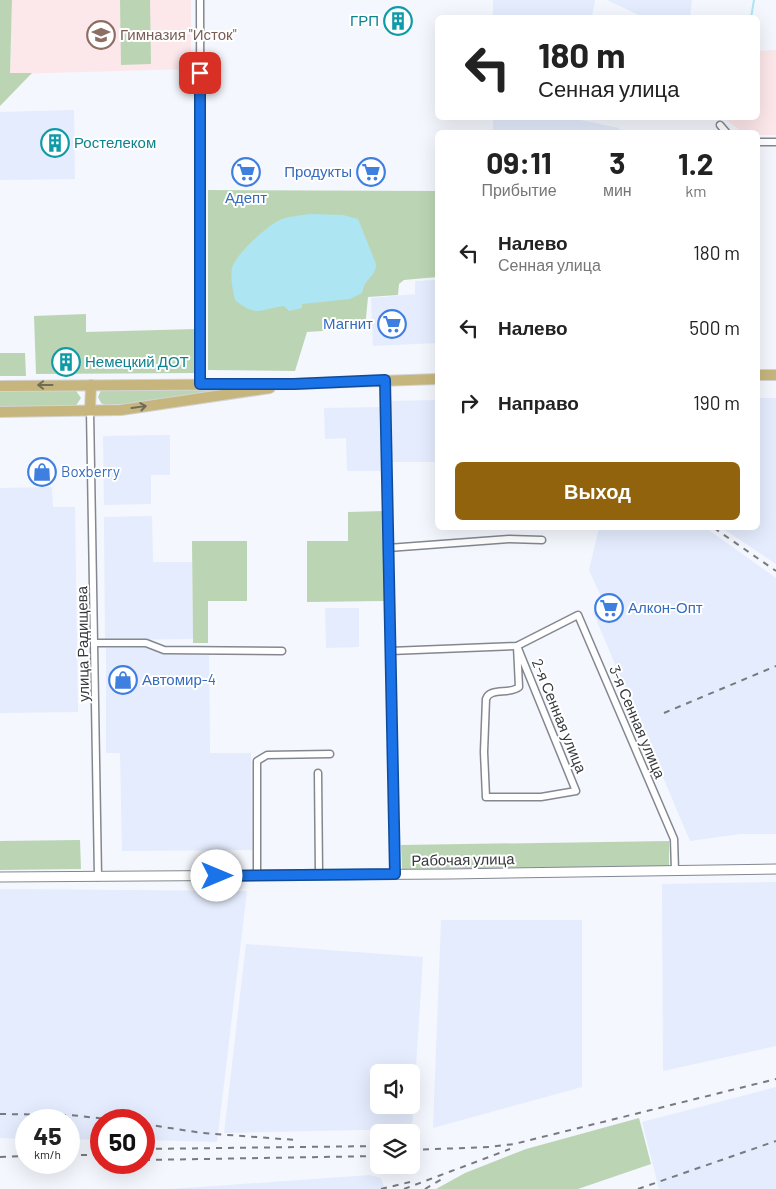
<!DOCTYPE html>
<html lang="ru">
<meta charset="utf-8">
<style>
body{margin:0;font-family:Barlow,sans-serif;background:#f6f6f6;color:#222;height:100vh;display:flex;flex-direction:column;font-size:19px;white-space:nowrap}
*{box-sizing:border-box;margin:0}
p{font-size:16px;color:#767676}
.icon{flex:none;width:28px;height:28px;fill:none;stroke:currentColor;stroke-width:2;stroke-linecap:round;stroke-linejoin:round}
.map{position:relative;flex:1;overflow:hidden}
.drawer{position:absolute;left:435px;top:130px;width:325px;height:400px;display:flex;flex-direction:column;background:#fff;border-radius:8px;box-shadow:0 5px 20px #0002}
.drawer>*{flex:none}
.top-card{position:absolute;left:435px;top:15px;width:325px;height:105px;border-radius:8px;box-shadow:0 5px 20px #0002;background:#fff;color:#222;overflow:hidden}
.fabs{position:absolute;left:370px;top:1064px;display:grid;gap:10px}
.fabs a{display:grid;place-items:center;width:50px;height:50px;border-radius:8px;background:#fff;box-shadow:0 5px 20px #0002;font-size:25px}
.speed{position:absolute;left:15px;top:1109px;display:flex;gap:10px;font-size:25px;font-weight:700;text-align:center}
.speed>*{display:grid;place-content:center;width:65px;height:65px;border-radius:50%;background:#fff;box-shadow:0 5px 20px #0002;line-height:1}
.speed small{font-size:12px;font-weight:400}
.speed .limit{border:8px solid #d22;background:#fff;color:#111}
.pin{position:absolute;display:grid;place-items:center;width:42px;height:42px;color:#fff;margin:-21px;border-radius:10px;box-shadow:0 2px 8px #0006}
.me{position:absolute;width:55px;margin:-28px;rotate:90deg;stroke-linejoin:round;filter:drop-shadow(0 0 4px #0008)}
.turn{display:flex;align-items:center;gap:18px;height:105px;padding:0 20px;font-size:22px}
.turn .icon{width:65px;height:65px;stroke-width:2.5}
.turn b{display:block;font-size:35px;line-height:42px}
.eta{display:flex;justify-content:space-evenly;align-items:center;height:85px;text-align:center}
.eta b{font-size:30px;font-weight:700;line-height:35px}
.primary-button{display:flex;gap:10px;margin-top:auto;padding:10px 20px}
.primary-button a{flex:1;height:58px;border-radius:8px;background:#90630c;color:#fff;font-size:20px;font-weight:700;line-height:58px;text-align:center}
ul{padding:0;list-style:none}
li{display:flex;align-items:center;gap:15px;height:75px;padding:0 20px}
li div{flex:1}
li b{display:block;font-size:19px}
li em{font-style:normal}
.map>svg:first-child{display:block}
</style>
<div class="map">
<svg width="776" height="1189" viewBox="0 0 776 1189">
<rect width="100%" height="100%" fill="#f4f7fd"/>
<g fill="#e4ecfd" fill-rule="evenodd">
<path d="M 493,0 L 595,0 L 592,17 L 493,18 Z"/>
<path d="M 607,0 L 692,0 L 690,16 L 676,18 L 645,18 Z"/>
<path d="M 74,110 L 75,179 L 0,180 L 0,112 Z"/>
<path d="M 493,118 L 576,118 L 576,119 L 619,128 L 619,132 L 493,132 Z"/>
<path d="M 437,280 L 437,343 L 373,346 L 371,298 L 415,294 L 415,281 Z"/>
<path d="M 758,398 L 776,398 L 776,564 L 722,528 L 758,528 Z"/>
<path d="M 437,400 L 437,462 L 389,462 L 390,401 Z"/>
<path d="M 380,407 L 381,471 L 347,471 L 346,438 L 325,439 L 324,408 Z"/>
<path d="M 170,435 L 170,475 L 151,475 L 151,504 L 104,505 L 103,436 Z"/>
<path d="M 52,487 L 53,507 L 75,507 L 78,712 L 0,713 L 0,488 Z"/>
<path d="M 152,516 L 153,562 L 192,562 L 193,639 L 105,640 L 104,517 Z"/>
<path d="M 599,528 L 706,528 L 776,578 L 776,834 L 740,834 L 690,841 L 593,612 L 603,601 L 589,570 Z"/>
<path d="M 325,608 L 359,608 L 359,647 L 326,648 Z"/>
<path d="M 152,647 L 162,654 L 209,655 L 210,753 L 251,753 L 252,850 L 122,851 L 120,753 L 106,753 L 106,648 Z"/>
<path d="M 776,882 L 776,1046 L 663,1071 L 662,884 Z"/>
<path d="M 0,889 L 247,891 L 217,1142 L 144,1140 L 144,1120 L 101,1120 L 101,1140 L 69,1139 L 69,1120 L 26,1120 L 26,1139 L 0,1138 Z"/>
<path d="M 441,920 L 582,920 L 582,1087 L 433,1128 Z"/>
<path d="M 246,944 L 423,957 L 412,1129 L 224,1133 ZM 379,1072 L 411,1072 L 411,1105 L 379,1105 Z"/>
<path d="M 776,1087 L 776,1189 L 659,1189 L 642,1122 Z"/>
<path d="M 370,1175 L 381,1178 L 385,1189 L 172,1189 Z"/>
</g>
<g fill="#fce7ea">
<path d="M 12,0 L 191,0 L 191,69 L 10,74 Z"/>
<path d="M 776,50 L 776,135 L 758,135 L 758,132 L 742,132 L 724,118 L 758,118 L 758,51 Z"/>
</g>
<g fill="#bbd5b4">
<path d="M 0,0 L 12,0 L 10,73 L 32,73 L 0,106 Z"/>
<path d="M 120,0 L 150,0 L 151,64 L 121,65 Z"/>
<path d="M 208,190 L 437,191 L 437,277 L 404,280 L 399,284 L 398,295 L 368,297 L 365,328 L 307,332 L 295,371 L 208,370 Z"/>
<path d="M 86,314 L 86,332 L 196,329 L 195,373 L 36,374 L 34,316 Z"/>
<path d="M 0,353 L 25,353 L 26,376 L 0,376 Z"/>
<path d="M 245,387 L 127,404 L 105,405 L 101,403 L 98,397 L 101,390 Z"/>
<path d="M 74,388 L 81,398 L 75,407 L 0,408 L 0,389 Z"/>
<path d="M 384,511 L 384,601 L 307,602 L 307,541 L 348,541 L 348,512 Z"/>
<path d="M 192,541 L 247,541 L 247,601 L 208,601 L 208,643 L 193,643 Z"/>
<path d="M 80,840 L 81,869 L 0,870 L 0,841 Z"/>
<path d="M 669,841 L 669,866 L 402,869 L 401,845 Z"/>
<path d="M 639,1118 L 651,1164 L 578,1189 L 436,1189 L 465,1173 L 526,1149 Z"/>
</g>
<path fill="#ade5f3" d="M 309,214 L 343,215 L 358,219 L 376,264 C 376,274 370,276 365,284 C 363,287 363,290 362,293 L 350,299 L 302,304 L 302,308 L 289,311 L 284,306 C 260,309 257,318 235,300 C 233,290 230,279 232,268 C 235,255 266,227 278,221 C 287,216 299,216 309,214 Z"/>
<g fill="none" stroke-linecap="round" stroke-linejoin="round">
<path stroke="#ade5f3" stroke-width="2" d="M 751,18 L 754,0"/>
<defs>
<g id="street">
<path d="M 200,0 L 201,384"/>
<path d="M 720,125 L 726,132"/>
<path d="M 758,142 L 776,142"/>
<path d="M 385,380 L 395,874"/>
<path d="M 90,410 L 98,877"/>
<path d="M 388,548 L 509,539 L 542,540"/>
<path d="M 95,643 L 146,643 L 164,650 L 282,651"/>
<path d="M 517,646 L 576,791 L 541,797 L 486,797 L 484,752 L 486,699 C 490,687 510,695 519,687 Z"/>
<path d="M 390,651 L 517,646 L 578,615 L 674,839 L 675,871"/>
<path d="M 318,773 L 319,875"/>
<path d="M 257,876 L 257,761 L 267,755 L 330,754"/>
</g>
<path id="secondary" d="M 0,877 L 449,874 L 776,869"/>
<g id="primary">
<path d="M 758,375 L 776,375"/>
<path d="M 0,386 L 293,384 L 438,379"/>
<path d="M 90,410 L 91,385"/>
<path d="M 0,412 L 121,410 L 270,388"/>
</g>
</defs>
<use href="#street" stroke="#838790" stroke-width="9"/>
<use href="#secondary" stroke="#838790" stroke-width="11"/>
<use href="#primary" stroke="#d3d3d4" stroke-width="12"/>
<use href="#street" stroke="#fff" stroke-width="6"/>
<use href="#secondary" stroke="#fff" stroke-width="9"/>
<use href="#primary" stroke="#c6b57d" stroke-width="10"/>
<g stroke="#787a7f" stroke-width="2" stroke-dasharray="6 6" stroke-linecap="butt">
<path d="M 714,528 L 776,571"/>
<path d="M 664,713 L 776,666"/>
<path d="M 0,1114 L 70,1115 L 116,1120"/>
<path d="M 144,1124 L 202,1133 L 296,1140"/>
<path d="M 144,1149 L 379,1146"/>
<path d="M 411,1150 L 489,1147 L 514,1144 L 776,1079"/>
<path d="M 69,1155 L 101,1155"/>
<path d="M 0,1157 L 26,1156"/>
<path d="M 144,1160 L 379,1156"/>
<path d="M 381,1189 L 410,1182"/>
<path d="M 404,1189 L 510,1149"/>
<path d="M 425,1189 L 442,1179"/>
<path d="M 638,1189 L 776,1141"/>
</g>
</g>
<defs><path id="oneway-shaft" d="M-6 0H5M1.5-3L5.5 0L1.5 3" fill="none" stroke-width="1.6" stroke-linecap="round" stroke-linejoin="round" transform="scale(1.25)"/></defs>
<g stroke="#706b57">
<use href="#oneway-shaft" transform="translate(45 385) rotate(180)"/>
<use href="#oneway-shaft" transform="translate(139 407) rotate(-8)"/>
</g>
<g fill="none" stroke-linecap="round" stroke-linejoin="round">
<defs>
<path id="route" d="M 200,73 L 200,384 L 294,384 L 385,380 L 395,874 L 217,876"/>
</defs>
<use href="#route" stroke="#114b97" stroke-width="12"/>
<use href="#route" stroke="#1a73e8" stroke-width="9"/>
</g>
<defs>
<symbol id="building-ring" viewBox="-11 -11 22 22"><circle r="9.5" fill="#fff" stroke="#0f9aa8" stroke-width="1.5"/><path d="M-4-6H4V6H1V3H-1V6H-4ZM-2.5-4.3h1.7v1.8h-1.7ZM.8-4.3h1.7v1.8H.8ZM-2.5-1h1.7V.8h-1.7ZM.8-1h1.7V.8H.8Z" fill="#0f9aa8"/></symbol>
<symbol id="school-ring" viewBox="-11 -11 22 22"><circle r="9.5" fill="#fff" stroke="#8d6e63" stroke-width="1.5"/><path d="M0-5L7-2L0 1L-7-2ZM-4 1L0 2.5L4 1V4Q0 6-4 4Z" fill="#8d6e63"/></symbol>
<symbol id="supermarket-ring" viewBox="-11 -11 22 22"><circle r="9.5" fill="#fff" stroke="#3f7fe0" stroke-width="1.5"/><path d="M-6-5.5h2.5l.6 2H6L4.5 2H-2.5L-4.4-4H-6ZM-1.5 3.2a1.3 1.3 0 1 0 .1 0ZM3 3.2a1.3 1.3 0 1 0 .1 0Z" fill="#3f7fe0"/></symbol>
<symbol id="shop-ring" viewBox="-11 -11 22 22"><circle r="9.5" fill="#fff" stroke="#3f7fe0" stroke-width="1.5"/><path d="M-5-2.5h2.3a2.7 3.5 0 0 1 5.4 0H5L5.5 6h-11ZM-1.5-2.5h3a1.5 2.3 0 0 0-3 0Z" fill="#3f7fe0"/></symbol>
</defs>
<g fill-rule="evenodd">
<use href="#building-ring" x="382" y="5" width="32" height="32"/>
<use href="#school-ring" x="85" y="19" width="32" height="32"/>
<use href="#building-ring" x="39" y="127" width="32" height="32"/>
<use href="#supermarket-ring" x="230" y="156" width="32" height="32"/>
<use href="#supermarket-ring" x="355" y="156" width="32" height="32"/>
<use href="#supermarket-ring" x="376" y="308" width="32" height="32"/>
<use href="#building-ring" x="50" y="346" width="32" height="32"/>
<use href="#shop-ring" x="26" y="456" width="32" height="32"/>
<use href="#supermarket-ring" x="593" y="592" width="32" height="32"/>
<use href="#shop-ring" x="107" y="664" width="32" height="32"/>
</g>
<g text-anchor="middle" stroke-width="4" stroke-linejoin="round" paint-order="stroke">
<g font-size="15" fill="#0d838f" stroke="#fff" text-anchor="start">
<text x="379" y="26" text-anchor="end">ГРП</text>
<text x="74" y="148">Ростелеком</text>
<text x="85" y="367">Немецкий ДОТ</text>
</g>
<g font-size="15" fill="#785e54" stroke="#fff" text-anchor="start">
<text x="120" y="40">Гимназия "Исток"</text>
</g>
<g font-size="15" fill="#366cbe" stroke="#fff" text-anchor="start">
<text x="352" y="177" text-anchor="end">Продукты</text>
<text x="246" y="203" text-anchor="middle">Адепт</text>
<text x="373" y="329" text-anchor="end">Магнит</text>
<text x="61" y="477">Boxberry</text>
<text x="628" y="613">Алкон-Опт</text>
<text x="142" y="685">Автомир-4</text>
</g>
<g font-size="15" fill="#37393d" stroke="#fff">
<text transform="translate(83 644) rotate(-91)" y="5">улица Радищева</text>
<text transform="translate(559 716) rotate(68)" y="5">2-я Сенная улица</text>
<text transform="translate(637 722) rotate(67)" y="5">3-я Сенная улица</text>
<text transform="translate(463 860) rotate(-1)" y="5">Рабочая улица</text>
</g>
</g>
</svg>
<div class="fabs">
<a><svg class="icon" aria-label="sound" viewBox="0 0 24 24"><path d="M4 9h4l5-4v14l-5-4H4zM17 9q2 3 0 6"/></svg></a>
<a><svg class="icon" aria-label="layers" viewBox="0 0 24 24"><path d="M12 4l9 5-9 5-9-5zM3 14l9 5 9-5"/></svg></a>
</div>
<div class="speed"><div>45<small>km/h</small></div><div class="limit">50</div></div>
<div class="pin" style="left:200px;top:73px;background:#d93025"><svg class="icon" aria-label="arrive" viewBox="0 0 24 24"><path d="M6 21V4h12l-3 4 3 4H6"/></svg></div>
<svg class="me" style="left:217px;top:876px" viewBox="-20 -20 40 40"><circle r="19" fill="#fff"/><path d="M0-13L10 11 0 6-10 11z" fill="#1a73e8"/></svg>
<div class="top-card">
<div class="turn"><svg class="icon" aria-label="left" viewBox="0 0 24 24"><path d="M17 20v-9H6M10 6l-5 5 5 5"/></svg><div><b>180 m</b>Сенная улица</div></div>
</div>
<section class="drawer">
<div class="eta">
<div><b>09:11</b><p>Прибытие</p></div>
<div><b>3</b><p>мин</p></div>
<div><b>1.2</b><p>km</p></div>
</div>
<ul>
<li><svg class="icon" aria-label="left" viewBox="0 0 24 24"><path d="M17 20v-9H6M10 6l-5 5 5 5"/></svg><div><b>Налево</b><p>Сенная улица</p></div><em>180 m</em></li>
<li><svg class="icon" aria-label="left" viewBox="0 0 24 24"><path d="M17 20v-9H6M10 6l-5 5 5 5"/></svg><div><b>Налево</b></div><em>500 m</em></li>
<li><svg class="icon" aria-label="right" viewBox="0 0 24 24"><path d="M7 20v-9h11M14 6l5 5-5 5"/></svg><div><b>Направо</b></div><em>190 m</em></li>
</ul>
<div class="primary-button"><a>Выход</a></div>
</section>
</div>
